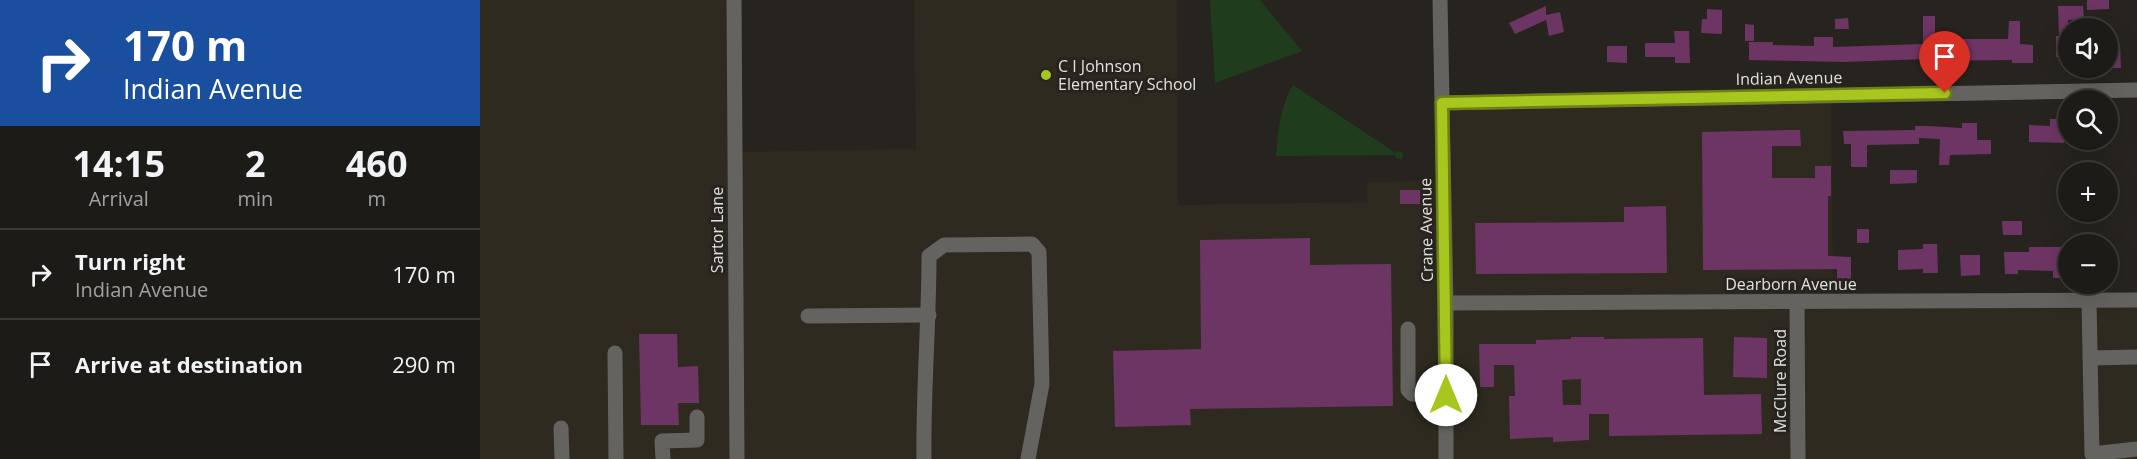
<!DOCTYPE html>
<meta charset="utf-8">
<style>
body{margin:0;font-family:"Open Sans",sans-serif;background:#252420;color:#f1f3f6;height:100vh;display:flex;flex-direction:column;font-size:22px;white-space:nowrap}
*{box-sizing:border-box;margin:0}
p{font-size:20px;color:#a0a1a1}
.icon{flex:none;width:33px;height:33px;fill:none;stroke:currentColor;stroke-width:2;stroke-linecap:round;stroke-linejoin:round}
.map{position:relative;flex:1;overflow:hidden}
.sheet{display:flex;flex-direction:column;background:#1d1b17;width:480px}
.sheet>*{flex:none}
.guide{background:#1a4fa0;color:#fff;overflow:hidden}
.fabs{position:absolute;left:1578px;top:18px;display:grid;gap:12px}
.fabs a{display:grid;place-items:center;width:60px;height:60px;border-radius:50%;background:#1d1b17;box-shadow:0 6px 24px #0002,0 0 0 2px #3b3936;font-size:30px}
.pin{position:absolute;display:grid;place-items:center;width:51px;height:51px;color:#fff;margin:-62px -26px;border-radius:50% 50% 50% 0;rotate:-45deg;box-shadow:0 0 6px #0007}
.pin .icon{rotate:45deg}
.me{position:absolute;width:66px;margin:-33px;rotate:0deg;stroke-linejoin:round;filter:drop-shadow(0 0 4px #0008)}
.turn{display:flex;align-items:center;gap:21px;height:126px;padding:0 24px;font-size:27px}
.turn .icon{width:78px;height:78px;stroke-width:2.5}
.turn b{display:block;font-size:42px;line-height:51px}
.eta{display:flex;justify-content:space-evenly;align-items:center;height:102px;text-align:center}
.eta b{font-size:36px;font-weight:700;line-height:42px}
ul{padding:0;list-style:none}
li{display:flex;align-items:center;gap:18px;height:90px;padding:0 24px;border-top:2px solid #3b3936}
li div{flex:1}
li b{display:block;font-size:22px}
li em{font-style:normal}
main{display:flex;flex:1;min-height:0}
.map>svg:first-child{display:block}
</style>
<main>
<section class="sheet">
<div class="guide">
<div class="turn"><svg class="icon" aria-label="right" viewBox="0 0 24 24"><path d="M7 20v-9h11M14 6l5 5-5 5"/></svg><div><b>170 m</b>Indian Avenue</div></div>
</div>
<div class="eta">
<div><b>14:15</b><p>Arrival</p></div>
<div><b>2</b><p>min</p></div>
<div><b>460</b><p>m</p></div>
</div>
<ul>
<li><svg class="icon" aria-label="right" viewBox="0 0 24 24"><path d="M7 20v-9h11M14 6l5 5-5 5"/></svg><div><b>Turn right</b><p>Indian Avenue</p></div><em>170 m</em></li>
<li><svg class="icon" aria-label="arrive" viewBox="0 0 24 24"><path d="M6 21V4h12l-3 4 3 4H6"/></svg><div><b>Arrive at destination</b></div><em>290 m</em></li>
</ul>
</section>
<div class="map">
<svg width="1657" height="459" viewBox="0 0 1657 459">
<rect width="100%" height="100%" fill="#27241f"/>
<path fill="#2f2a1f" d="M 0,0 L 251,0 L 253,152 L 436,149 L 434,0 L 697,0 L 698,205 L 887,202 L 887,182 L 970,181 L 971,100 L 1351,93 L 1353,297 L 1657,295 L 1657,459 L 0,459 Z"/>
<g fill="#1f3d1c">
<path d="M 730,0 L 780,0 L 822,51 L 735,83 Z"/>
<path d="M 813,85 L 916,153 L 917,151 L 923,153 L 922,159 L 916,158 L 915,155 L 796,156 C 798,131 800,107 813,85 Z"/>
</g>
<g fill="#6d3563" fill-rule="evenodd">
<path d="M 1607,0 L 1629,0 L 1629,9 L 1607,10 Z"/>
<path d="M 1066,6 L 1066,15 L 1080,12 L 1084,32 L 1069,36 L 1066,20 L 1035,34 L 1029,23 Z"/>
<path d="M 1578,6 L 1603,6 L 1604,19 L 1588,20 L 1588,57 L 1576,57 L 1576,36 L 1579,36 Z"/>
<path d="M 1227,9 L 1242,10 L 1242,34 L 1221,33 L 1222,19 L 1227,19 Z"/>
<path d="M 1443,16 L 1455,16 L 1455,45 L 1474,45 L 1474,39 L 1528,39 L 1529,21 L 1540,21 L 1540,44 L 1553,45 L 1553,63 L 1532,63 L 1532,60 L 1445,61 L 1445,59 L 1364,62 L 1269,60 L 1269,42 L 1293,42 L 1293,45 L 1334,46 L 1334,37 L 1353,37 L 1353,47 L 1443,44 Z"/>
<path d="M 1368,18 L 1369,29 L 1355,29 L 1355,19 Z"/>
<path d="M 1265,24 L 1274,25 L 1274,41 L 1265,41 Z"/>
<path d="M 1194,31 L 1209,31 L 1210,63 L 1195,63 L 1195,57 L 1165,57 L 1165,43 L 1195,43 Z"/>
<path d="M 1628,44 L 1640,44 L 1641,68 L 1628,68 Z"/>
<path d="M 1127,46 L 1147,46 L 1147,63 L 1127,62 Z"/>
<path d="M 1570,119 L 1584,119 L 1584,143 L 1549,142 L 1549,125 L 1570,126 Z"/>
<path d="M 1482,123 L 1497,123 L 1497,140 L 1511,140 L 1511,154 L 1470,155 L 1469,165 L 1459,165 L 1460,139 L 1439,138 L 1439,144 L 1387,145 L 1387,167 L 1371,167 L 1371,144 L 1364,144 L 1363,131 L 1435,130 L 1435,126 L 1447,126 L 1482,128 Z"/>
<path d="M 1307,130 L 1320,130 L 1321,146 L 1292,146 L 1292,178 L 1335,178 L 1335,166 L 1351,166 L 1351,196 L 1348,196 L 1348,256 L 1371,257 L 1371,281 L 1357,281 L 1357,269 L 1223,270 L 1222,132 Z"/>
<path d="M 1410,170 L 1437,170 L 1437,183 L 1410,184 Z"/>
<rect x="920" y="190" width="24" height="14"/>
<path d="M 1186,206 L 1187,273 L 996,274 L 995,223 L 1144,222 L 1144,207 Z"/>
<path d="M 1522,221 L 1542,221 L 1542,235 L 1523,235 Z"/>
<rect x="1377" y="229" width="12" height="14"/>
<path d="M 830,238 L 830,265 L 911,264 L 913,406 L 710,409 L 711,425 L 635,427 L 633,351 L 721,349 L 720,240 Z"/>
<path d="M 1443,244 L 1457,244 L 1458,273 L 1443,273 L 1443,269 L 1418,270 L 1418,250 L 1443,249 Z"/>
<path d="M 1549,247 L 1588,247 L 1588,268 L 1582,268 L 1582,278 L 1573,278 L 1573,271 L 1538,270 L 1538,274 L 1525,274 L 1524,252 L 1549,252 Z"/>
<path d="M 1480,255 L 1500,255 L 1500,275 L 1481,276 Z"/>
<path d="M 159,334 L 197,334 L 198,367 L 218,366 L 219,403 L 198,403 L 199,425 L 161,425 Z"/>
<path d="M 1091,337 L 1124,337 L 1124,339 L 1223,338 L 1224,395 L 1281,394 L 1282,434 L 1129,436 L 1129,414 L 1109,414 L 1109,440 L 1073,442 L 1073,437 L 1030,439 L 1029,396 L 1035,396 L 1034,365 L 1014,365 L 1014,387 L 1000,387 L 999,344 L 1056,344 L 1056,340 L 1091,339 ZM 1101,379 L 1101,405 L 1083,405 L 1082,380 Z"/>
<path d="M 1254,337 L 1287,338 L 1287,378 L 1253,377 Z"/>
</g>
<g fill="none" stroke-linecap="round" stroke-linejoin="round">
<g stroke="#646360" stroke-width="15">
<path d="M 254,0 L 257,459"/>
<path d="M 960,0 L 966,303 L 966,459"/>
<path d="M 962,103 L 1657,90"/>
<path d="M 1609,301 L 1612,454 L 1657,449"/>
<path d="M 1317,302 L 1318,459"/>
<path d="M 966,303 L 1657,300"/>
<path d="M 328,316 L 449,315"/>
<path d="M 928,329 L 928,390 L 932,394 L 966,395"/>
<path d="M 135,353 L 136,459"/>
<path d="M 1610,358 L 1657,357"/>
<path d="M 81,428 L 82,459"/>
<path d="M 183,459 L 182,441 L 217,440 L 217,417"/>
<path d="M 444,459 C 443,391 449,324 449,256 L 464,245 L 552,244 L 559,252 L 562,384 L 548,459"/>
</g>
</g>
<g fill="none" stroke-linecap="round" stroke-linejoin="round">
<defs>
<path id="route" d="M 966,395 L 962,103 L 1465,93"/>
</defs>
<use href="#route" stroke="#6d8114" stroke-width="15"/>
<use href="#route" stroke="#a7c71e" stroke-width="10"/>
</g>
<circle fill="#a7c71e" stroke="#27241f" stroke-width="2" cx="566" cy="75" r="6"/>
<g text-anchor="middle" stroke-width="6" stroke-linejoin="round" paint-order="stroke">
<g font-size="16" fill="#e2e1dd" stroke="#27241f" text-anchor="start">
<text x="578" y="72">C I Johnson<tspan x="578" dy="18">Elementary School</tspan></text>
</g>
<g font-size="16" fill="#e2e1dd" stroke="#27241f">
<text transform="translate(1309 78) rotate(-1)" y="6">Indian Avenue</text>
<text transform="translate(237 230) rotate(-90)" y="6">Sartor Lane</text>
<text transform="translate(946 230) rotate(-91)" y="6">Crane Avenue</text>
<text x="1311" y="290">Dearborn Avenue</text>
<text transform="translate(1300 381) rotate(-90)" y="6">McClure Road</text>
</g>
</g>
</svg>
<div class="fabs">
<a><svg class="icon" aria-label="sound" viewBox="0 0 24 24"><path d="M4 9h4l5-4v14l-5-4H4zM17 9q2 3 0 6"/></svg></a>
<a><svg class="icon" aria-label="search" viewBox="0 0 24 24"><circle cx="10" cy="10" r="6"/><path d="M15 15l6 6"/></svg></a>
<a>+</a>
<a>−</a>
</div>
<div class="pin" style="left:1465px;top:93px;background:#d93025"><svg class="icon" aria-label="arrive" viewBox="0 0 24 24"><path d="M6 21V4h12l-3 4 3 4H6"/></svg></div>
<svg class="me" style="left:966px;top:395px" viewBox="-20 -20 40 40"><circle r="19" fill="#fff"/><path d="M0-13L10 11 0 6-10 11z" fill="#a7c71e"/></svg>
</div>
</main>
